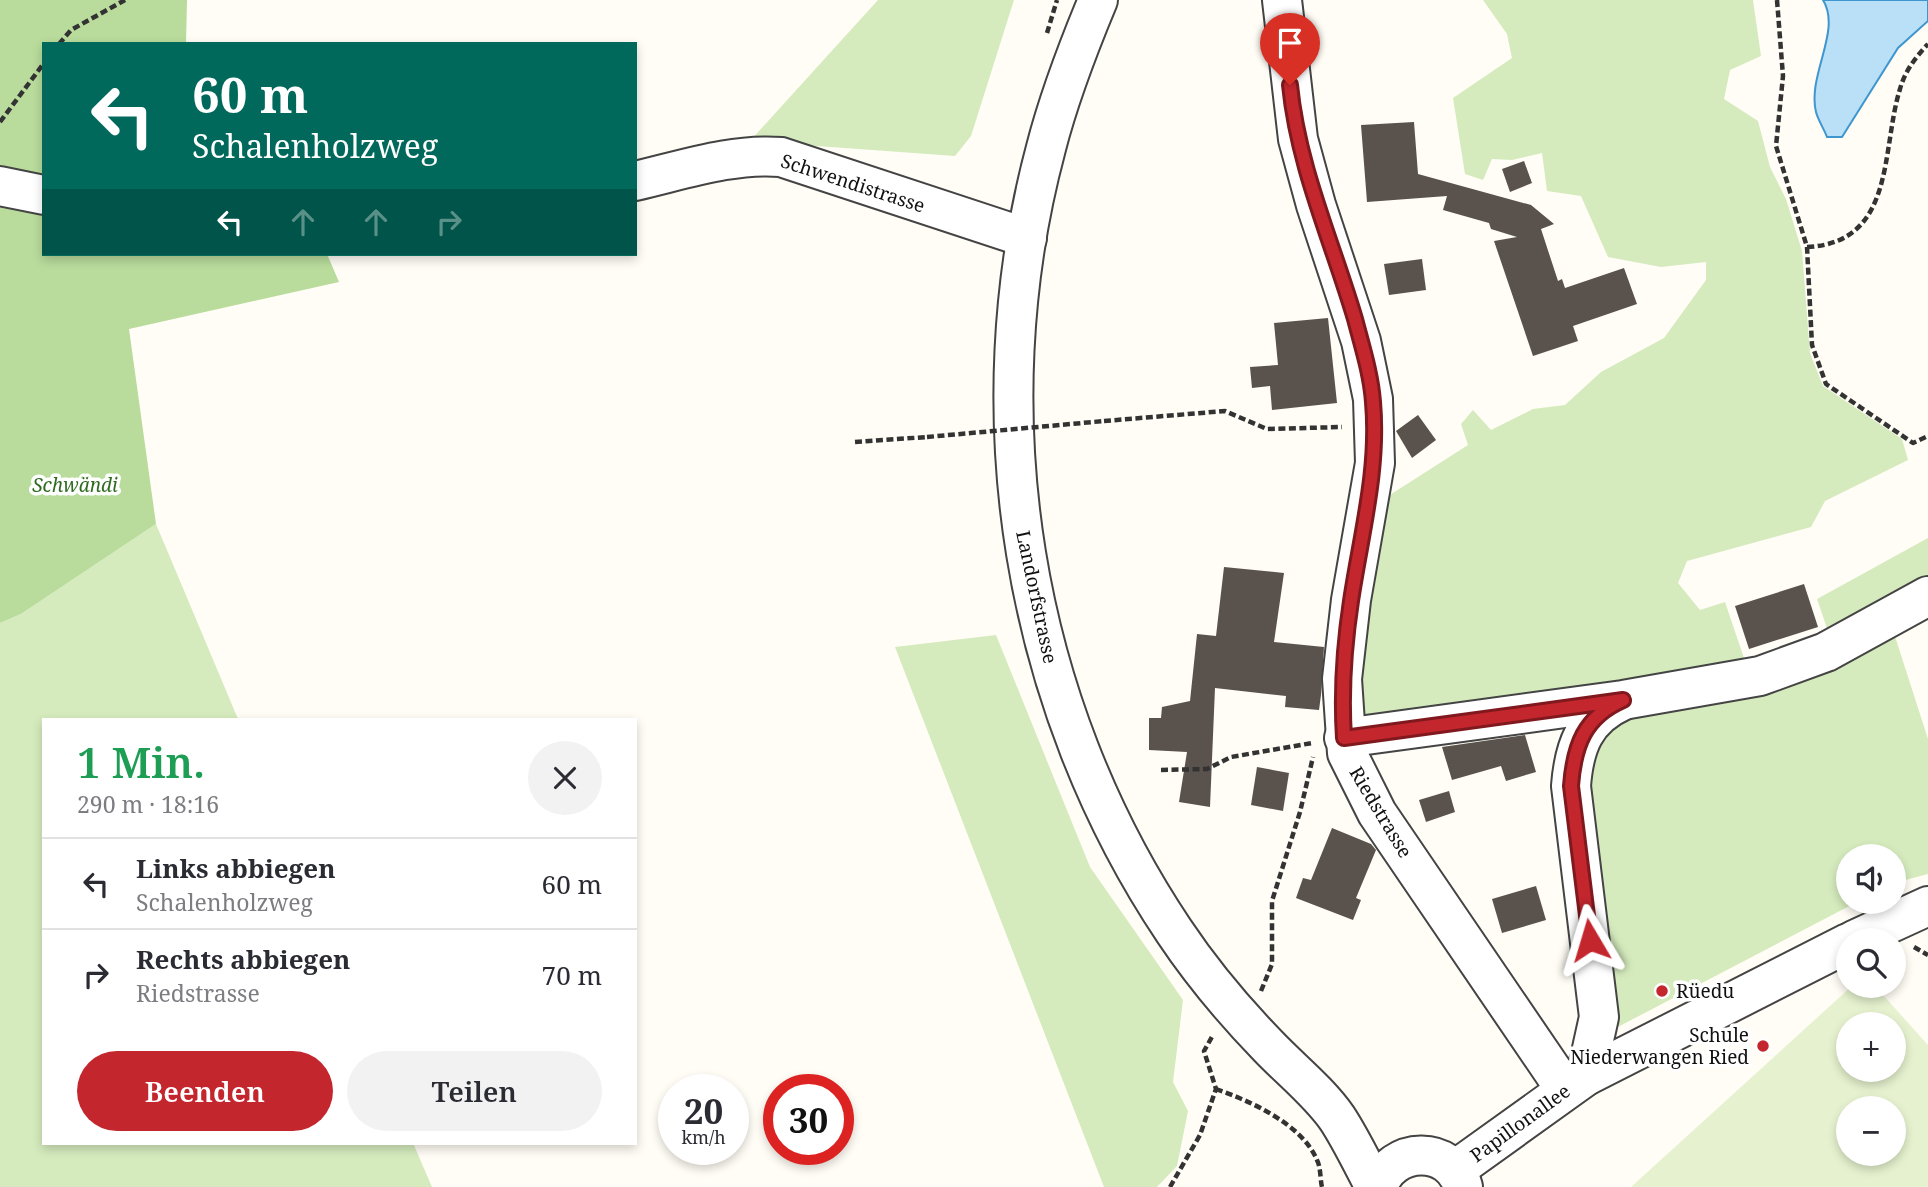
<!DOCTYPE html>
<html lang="de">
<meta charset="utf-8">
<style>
body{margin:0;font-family:"Noto Serif",serif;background:#f2f2f3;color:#2b2b33;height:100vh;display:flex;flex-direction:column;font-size:26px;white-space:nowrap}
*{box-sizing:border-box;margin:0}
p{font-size:23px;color:#7c7c81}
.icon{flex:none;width:38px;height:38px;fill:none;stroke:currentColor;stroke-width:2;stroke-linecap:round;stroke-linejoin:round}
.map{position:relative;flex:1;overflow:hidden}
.drawer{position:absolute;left:42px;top:718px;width:595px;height:427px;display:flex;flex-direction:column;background:#fff;border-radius:0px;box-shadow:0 4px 10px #0003}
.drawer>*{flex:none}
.hud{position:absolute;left:42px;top:42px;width:595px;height:214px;border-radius:0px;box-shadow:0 4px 10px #0003;background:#00695c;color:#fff;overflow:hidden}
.buttons{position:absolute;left:1836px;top:844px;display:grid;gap:14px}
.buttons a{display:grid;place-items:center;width:70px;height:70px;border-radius:50%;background:#fff;box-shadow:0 4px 10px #0003;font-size:35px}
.speed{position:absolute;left:658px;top:1074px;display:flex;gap:14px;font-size:35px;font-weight:700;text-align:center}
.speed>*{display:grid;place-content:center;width:91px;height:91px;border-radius:50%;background:#fff;box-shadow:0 4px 10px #0003;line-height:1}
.speed small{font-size:18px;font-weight:400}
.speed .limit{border:10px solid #d22;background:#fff;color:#111}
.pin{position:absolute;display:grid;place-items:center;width:60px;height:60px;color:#fff;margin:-72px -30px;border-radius:50% 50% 50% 0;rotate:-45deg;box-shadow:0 0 7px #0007}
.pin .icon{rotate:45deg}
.me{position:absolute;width:77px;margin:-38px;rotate:353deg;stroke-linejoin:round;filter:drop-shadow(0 0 5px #0008)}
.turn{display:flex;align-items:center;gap:24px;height:147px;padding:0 35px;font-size:32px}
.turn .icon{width:91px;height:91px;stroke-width:2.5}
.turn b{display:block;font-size:49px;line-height:60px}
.lanes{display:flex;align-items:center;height:66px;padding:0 35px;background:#0003;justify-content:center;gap:35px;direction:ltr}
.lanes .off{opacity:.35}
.round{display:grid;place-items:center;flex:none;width:74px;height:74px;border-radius:37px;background:#f2f2f3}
.head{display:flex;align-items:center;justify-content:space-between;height:119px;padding:0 35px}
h1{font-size:42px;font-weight:600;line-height:52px;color:#1e9e55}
.action{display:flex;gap:14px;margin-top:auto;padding:14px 35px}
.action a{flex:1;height:80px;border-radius:42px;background:#c4262e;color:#fff;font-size:28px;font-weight:600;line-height:80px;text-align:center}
.action a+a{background:#f2f2f3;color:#2b2b33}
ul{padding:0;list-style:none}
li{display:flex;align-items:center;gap:21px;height:91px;padding:0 35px;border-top:2px solid #e1e1e2}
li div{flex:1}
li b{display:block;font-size:26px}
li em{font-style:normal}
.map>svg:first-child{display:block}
</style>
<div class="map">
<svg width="1928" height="1187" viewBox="0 0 1928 1187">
<rect width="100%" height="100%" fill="#fffdf5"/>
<g fill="#d5ebbd">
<path d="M 878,0 L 1014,0 L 971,136 L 955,156 L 750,141 Z"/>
<path d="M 1483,0 L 1753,0 L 1761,56 L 1730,70 L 1724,99 L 1758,121 L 1770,167 L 1786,199 L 1802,251 L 1810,353 L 1823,386 L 1902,439 L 1908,460 L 1825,501 L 1811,527 L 1687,561 L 1678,583 L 1700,610 L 1725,602 L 1745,661 L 1362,723 L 1358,687 L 1382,500 L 1468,445 L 1461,424 L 1473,410 L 1491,430 L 1533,409 L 1565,405 L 1601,372 L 1664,338 L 1706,280 L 1706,262 L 1661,267 L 1608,257 L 1581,196 L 1547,191 L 1542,153 L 1512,160 L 1492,159 L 1483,180 L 1465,174 L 1453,98 L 1512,58 L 1507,34 Z"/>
<path d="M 156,524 L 238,719 L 44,719 L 44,1143 L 413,1143 L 432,1187 L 0,1187 L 0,623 L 21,614 Z"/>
<path d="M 1928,538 L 1928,583 L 1830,637 L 1817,599 Z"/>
<path d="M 1892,627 L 1928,739 L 1928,874 L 1894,883 L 1894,856 L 1848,856 L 1848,901 L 1859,901 L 1614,1029 L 1585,787 L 1591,750 L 1613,723 Z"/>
<path d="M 996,635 L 1090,867 L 1183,1000 L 1173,1082 L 1188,1111 L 1177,1166 L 1157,1187 L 1104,1187 L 895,647 Z"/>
</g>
<path fill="#b9dc9c" d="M 0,0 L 187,0 L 186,44 L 44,44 L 44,254 L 327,254 L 339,282 L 129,329 L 156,524 L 21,614 L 0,623 Z"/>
<path fill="#e6f2cf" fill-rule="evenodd" d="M 1853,985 L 1874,985 L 1928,1045 L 1928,1187 L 1631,1187 ZM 1848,1024 L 1894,1024 L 1894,1069 L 1848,1069 ZM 1848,1108 L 1894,1108 L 1894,1153 L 1848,1153 Z"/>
<path fill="#b9e0f7" stroke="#3f96cf" stroke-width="2" d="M 1823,0 L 1928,0 L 1928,21 L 1898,48 L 1842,137 L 1827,137 C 1824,129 1818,120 1816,112 C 1807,75 1842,31 1823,0 Z"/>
<g fill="#5a524d">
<path d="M 1414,122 L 1418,174 L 1531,205 L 1554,224 L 1541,229 L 1558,281 L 1562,279 L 1565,288 L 1624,268 L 1637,304 L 1573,326 L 1578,341 L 1533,356 L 1494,241 L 1517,237 L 1491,229 L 1489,223 L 1443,210 L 1447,196 L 1367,202 L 1361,125 Z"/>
<path d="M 1524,161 L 1532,183 L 1510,192 L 1502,169 Z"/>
<path d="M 1422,259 L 1426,290 L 1389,295 L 1384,264 Z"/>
<path d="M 1328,318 L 1337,403 L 1272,410 L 1270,386 L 1252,388 L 1250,367 L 1278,365 L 1274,323 Z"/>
<path d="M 1418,415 L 1436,440 L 1412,458 L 1396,431 Z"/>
<path d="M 1224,567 L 1284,573 L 1274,642 L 1324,647 L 1321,695 L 1319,710 L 1285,707 L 1286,696 L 1215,688 L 1210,807 L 1179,802 L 1187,752 L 1149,750 L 1149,718 L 1161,718 L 1162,707 L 1190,701 L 1197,634 L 1216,636 Z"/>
<path d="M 1804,584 L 1818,627 L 1749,649 L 1735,606 Z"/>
<path d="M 1525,735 L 1536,772 L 1506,781 L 1501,766 L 1452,780 L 1442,747 Z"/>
<path d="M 1257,767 L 1289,773 L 1283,811 L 1251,805 Z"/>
<path d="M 1449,791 L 1455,812 L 1426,822 L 1419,800 Z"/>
<path d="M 1332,828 L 1371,844 L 1376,850 L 1356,898 L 1361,900 L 1353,920 L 1296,898 L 1303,878 L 1311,880 Z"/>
<path d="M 1536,886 L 1546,920 L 1502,933 L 1492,899 Z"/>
</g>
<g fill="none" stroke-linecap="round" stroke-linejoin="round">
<defs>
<g id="minor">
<path d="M 1098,0 C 1078,48 1059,97 1046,148 C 975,412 1021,703 1174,931 C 1202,973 1234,1011 1269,1047 C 1291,1070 1319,1092 1337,1118 C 1351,1139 1363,1165 1375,1187"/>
<path d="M 1282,0 L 1298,139 L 1316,205 L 1361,341 L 1373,399 L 1375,463 L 1351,600 L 1342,679 L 1347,753 L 1377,813 L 1565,1089"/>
<path d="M 635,181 C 683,170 732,153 781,157 L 1027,238"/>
<path d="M 0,186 L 44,195"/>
<path d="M 1344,738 L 1623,700 L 1760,676 L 1826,652 L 1928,596"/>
<path d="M 1854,940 L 1928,906"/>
<path d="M 1586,1076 L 1599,1017 L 1571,786 C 1574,747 1584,718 1622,701"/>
<path d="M 1455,1170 L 1586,1076 L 1848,943"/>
<path d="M 1378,1187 C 1391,1146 1451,1144 1463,1187"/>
</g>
</defs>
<use href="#minor" stroke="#444" stroke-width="42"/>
<g stroke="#333" stroke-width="4.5" stroke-dasharray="7 3.5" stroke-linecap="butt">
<path d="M 1777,0 L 1783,76 L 1776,146 L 1807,247 L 1812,345 L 1826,384 L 1913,443 L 1928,436"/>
<path d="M 1047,33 L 1057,0"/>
<path d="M 59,44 L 71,30 L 125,0"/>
<path d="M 0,122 L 44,63"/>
<path d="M 1807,247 C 1896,243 1881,149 1900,89 C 1905,71 1915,58 1928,44"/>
<path d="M 1104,421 L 1225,411 L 1267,429 L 1342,427"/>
<path d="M 855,442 L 927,437"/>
<path d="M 1161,770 L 1207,769 L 1231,757 L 1312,743"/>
<path d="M 1914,947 L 1928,955"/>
<path d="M 1261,991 L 1272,964 L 1272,901 L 1300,812 L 1313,757"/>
<path d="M 1216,1089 C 1250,1101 1302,1124 1317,1160 C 1321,1168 1320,1179 1322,1187"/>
<path d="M 1170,1187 L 1200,1135 L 1216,1089 L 1204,1051 L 1213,1035"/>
</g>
<use href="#minor" stroke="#fff" stroke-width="38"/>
<path stroke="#333" stroke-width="4.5" stroke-dasharray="7 3.5" stroke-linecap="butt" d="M 927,437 L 1104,421"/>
</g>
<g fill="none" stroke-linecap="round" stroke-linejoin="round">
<defs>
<path id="route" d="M 1290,85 C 1298,167 1332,241 1355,319 C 1362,346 1371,374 1373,402 C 1379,470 1361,534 1351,601 C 1344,647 1341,691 1344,738 L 1623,700 C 1584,717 1574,746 1571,786 L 1590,940"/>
</defs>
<use href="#route" stroke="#7f191e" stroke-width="18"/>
<use href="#route" stroke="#c4262e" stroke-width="12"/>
</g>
<g fill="#c4262e" stroke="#fff" stroke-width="2.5">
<circle cx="1662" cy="991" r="7"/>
<circle cx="1763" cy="1046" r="7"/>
</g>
<g text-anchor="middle" stroke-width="7" stroke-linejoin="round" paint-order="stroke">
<g font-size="19" fill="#111" stroke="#fff">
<text transform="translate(853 183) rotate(18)" y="7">Schwendistrasse</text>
<text transform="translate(1037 597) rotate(78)" y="7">Landorfstrasse</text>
<text transform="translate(1381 812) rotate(59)" y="7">Riedstrasse</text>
<text transform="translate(1520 1123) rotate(-36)" y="7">Papillonallee</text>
</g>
<g font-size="19" font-style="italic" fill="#2f6b1f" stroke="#fff">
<text x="75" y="492">Schwändi</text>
</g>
<g font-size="19" fill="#111" stroke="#fff" text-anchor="start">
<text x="1676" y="998">Rüedu</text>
<text x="1749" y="1042" text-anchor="end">Schule<tspan x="1749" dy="22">Niederwangen Ried</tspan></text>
</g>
</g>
</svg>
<div class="buttons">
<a><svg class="icon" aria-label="sound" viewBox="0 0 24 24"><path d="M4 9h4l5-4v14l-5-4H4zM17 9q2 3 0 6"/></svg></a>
<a><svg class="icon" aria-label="search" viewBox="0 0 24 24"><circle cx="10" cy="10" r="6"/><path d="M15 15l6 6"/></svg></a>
<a>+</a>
<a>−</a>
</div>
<div class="speed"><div>20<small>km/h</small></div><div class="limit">30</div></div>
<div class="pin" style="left:1290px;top:85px;background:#d93025"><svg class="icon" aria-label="arrive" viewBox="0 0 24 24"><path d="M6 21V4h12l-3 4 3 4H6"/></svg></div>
<svg class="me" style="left:1590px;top:940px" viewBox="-20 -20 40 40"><path d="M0-17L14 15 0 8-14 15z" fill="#c4262e" stroke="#fff" stroke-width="4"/></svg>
<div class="hud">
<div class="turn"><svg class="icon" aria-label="left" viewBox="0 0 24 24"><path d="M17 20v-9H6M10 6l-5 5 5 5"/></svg><div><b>60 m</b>Schalenholzweg</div></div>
<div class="lanes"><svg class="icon" aria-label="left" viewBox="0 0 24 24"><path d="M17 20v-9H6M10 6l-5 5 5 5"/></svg><svg class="icon off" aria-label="ahead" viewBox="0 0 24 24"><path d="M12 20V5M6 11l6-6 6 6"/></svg><svg class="icon off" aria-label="ahead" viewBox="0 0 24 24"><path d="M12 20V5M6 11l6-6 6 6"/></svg><svg class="icon off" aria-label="right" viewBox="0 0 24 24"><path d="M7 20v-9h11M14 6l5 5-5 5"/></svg></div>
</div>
<section class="drawer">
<div class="head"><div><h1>1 Min.</h1><p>290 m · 18:16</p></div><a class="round"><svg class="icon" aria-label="close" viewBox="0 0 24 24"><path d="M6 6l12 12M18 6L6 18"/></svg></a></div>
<ul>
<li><svg class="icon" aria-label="left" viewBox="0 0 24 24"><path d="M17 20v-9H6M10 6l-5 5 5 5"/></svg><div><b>Links abbiegen</b><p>Schalenholzweg</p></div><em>60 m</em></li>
<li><svg class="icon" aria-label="right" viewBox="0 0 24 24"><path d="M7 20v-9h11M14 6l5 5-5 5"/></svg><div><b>Rechts abbiegen</b><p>Riedstrasse</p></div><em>70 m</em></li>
</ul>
<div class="action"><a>Beenden</a><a>Teilen</a></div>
</section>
</div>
